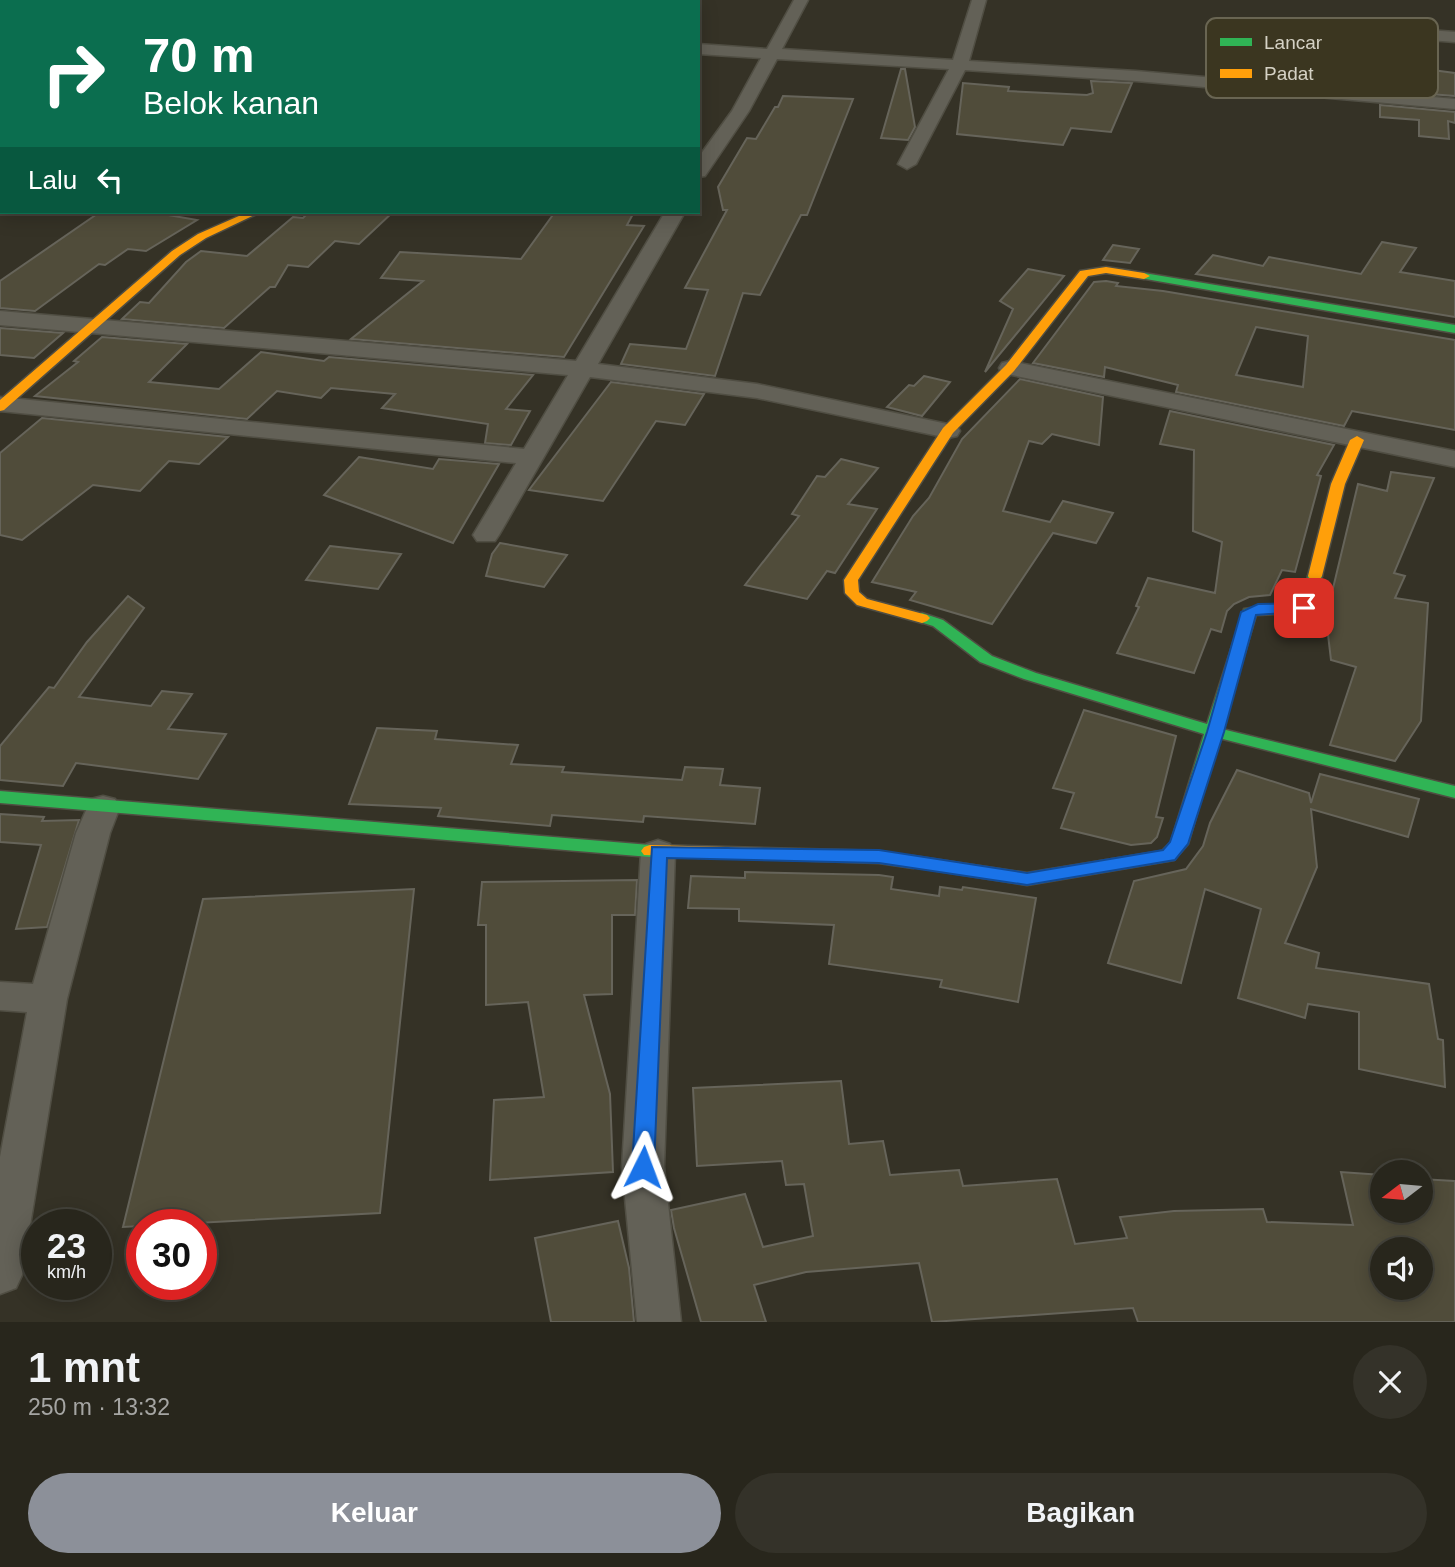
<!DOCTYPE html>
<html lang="id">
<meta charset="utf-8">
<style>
body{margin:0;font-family:Arial,sans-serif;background:#343229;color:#f1f3f6;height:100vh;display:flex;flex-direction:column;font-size:26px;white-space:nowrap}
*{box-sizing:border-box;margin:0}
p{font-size:23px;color:#a5a5a3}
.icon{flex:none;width:38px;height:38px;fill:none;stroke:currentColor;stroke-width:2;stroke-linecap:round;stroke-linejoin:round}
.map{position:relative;height:1322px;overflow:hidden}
.panel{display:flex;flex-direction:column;background:#28261c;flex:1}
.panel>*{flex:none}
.banner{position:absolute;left:0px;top:0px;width:700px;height:214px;box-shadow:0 4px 18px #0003,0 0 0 2px #44433b;background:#0b6e4f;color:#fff;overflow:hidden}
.needle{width:46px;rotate:254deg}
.fabs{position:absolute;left:1370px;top:1160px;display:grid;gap:14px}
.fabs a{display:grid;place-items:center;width:63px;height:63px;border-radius:50%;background:#28261c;box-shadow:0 4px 18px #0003,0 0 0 2px #44433b;font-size:35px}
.speed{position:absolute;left:21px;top:1209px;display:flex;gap:14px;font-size:35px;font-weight:700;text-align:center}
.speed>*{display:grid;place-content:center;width:91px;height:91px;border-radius:50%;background:#28261c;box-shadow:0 4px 18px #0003,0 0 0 2px #44433b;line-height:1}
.speed small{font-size:18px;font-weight:400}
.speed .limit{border:10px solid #d22;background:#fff;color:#111}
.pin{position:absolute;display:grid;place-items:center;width:60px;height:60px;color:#fff;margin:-30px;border-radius:14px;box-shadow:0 4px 10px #0006}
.me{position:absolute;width:77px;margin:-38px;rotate:3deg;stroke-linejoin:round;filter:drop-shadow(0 0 5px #0008)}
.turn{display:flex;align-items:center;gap:24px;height:147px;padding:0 28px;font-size:32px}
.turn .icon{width:91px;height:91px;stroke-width:2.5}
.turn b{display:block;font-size:49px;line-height:60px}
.then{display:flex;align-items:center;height:66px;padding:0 28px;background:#0003;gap:14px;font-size:26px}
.round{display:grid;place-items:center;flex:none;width:74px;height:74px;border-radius:37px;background:#343229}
.headline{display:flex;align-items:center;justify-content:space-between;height:119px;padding:0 28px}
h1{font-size:42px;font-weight:700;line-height:52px}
.cta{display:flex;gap:14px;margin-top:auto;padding:14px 28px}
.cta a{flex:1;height:80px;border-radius:42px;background:#8c9099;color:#fff;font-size:28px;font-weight:700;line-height:80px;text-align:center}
.cta a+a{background:#343229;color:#f1f3f6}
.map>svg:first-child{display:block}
</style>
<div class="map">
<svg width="1455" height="1322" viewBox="0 0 1455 1322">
<rect width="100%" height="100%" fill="#353226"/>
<g fill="#504c3a" stroke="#66645a" stroke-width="2" fill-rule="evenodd">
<path d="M 1392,60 L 1424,63 L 1425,69 L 1455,73 L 1455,96 L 1379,90 L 1378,68 L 1392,70 Z"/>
<path d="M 901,69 L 905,69 L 915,127 L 908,140 L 881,138 Z"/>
<path d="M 1091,81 L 1132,83 L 1111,132 L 1071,128 L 1063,145 L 957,134 L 963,83 L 1009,87 L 1008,91 L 1087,95 L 1093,93 Z"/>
<path d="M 783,96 L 853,99 L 807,215 L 801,215 L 760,295 L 743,293 L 715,376 L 621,364 L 630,344 L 686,349 L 708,290 L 685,288 L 727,210 L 723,210 L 718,187 L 747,138 L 756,139 L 775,107 L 778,107 Z"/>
<path d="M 1380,105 L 1455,112 L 1455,123 L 1448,121 L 1449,139 L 1419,136 L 1419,120 L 1380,117 Z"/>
<path d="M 100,212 L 151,212 L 197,220 L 146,251 L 128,249 L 105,265 L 99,264 L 35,311 L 0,308 L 0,281 Z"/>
<path d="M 309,212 L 393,212 L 359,244 L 335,241 L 308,267 L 288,265 L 275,287 L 270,287 L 224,328 L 122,319 L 140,302 L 149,303 L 186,262 L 201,251 L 247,256 L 293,217 L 303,218 Z"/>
<path d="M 555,212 L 633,214 L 627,225 L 644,226 L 564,357 L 351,339 L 423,281 L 381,278 L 400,252 L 521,259 Z"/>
<path d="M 1382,242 L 1416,248 L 1400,272 L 1455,281 L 1455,317 L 1196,274 L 1213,255 L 1263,266 L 1269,257 L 1361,274 Z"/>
<path d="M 1113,245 L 1139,249 L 1130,263 L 1103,260 Z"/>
<path d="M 1028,269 L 1064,276 L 985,372 L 1013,309 L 1000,301 Z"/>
<path d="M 1106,281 L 1118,283 L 1116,286 L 1163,291 L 1455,340 L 1455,430 L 1352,411 L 1344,426 L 1176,392 L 1178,385 L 1105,367 L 1104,377 L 1033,363 L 1094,282 ZM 1256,327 L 1308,336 L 1303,387 L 1236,375 Z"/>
<path d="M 0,328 L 63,333 L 34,358 L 0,355 Z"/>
<path d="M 102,337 L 187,344 L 149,382 L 219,389 L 261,352 L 324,361 L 329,357 L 533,375 L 506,409 L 530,411 L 511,445 L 485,443 L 488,424 L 382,408 L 395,394 L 331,388 L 321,398 L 277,391 L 247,419 L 35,396 L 78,362 L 74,361 Z"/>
<path d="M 924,376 L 950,382 L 922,416 L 887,407 L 909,385 L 914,386 Z"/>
<path d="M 1020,379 L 1103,397 L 1099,445 L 1052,434 L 1042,444 L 1029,441 L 1003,511 L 1050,522 L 1063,501 L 1113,513 L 1096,543 L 1053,533 L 992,624 L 910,600 L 916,592 L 872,582 L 913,516 L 929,498 L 962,439 Z"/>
<path d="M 611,382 L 704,394 L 685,425 L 656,421 L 603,501 L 529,490 Z"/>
<path d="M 1170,411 L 1334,445 L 1317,475 L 1321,476 L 1295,572 L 1282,570 L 1270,595 L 1249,597 L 1234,604 L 1227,611 L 1221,632 L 1211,629 L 1194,673 L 1117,653 L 1139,607 L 1136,606 L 1148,578 L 1215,593 L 1222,542 L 1193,531 L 1194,450 L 1160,444 Z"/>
<path d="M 42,418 L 228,437 L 199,464 L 169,461 L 140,491 L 93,485 L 22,540 L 0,535 L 0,453 Z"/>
<path d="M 359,457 L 433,469 L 439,459 L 499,464 L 453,543 L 324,495 Z"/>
<path d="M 841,459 L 878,468 L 848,504 L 877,509 L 835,573 L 827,571 L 807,599 L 745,585 L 799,516 L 792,514 L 817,476 L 825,477 Z"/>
<path d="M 1391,472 L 1434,478 L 1394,573 L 1405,576 L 1395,598 L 1428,603 L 1421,721 L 1395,761 L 1330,745 L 1356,667 L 1331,660 L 1325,609 L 1329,605 L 1358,484 L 1387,491 Z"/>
<path d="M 500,543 L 567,555 L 544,587 L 486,576 L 492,554 Z"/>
<path d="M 330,546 L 401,554 L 378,589 L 306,580 Z"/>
<path d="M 128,596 L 144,608 L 79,697 L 151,706 L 162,691 L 192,694 L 168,729 L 226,734 L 198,779 L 76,763 L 63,786 L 0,780 L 0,746 L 49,687 L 54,688 L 87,642 Z"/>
<path d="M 1084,710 L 1176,736 L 1156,817 L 1163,818 L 1157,837 L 1151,843 L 1131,845 L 1061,828 L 1074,793 L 1053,788 Z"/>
<path d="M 377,728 L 437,731 L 435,739 L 518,745 L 511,764 L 564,767 L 562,772 L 682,780 L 685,767 L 723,769 L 720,785 L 760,788 L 755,824 L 644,816 L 643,822 L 552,815 L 550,826 L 438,816 L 441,808 L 349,804 Z"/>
<path d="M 1237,770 L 1309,793 L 1311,803 L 1320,774 L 1419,799 L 1408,837 L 1311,809 L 1317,867 L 1285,943 L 1319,953 L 1316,968 L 1429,984 L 1438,1039 L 1443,1040 L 1445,1087 L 1359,1069 L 1359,1012 L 1308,1004 L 1305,1018 L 1238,998 L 1261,909 L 1205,889 L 1181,983 L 1108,963 L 1134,881 L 1186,869 L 1203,846 L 1210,823 Z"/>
<path d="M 0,814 L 44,817 L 42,821 L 79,820 L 47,927 L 16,929 L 41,845 L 0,842 Z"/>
<path d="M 745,872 L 879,875 L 893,877 L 891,889 L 939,896 L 940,887 L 962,890 L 963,887 L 1036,898 L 1018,1002 L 940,987 L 942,980 L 829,964 L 834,925 L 739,921 L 739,909 L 688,908 L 691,876 L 745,878 Z"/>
<path d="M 637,880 L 635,915 L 612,915 L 612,994 L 584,995 L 610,1094 L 613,1172 L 490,1180 L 494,1100 L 544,1097 L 528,1002 L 486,1005 L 486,925 L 478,925 L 482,882 Z"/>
<path d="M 414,889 L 380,1213 L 123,1227 L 203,899 Z"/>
<path d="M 841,1081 L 849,1144 L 883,1141 L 890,1175 L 959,1170 L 963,1186 L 1057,1179 L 1075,1244 L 1127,1238 L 1120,1217 L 1174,1211 L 1263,1209 L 1267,1222 L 1353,1225 L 1341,1172 L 1382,1175 L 1382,1211 L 1421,1211 L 1421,1179 L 1455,1181 L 1455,1322 L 1138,1322 L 1133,1308 L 932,1322 L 919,1263 L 806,1272 L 754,1285 L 766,1322 L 701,1322 L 674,1228 L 671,1210 L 745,1194 L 763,1247 L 813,1236 L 804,1184 L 786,1185 L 782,1161 L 697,1166 L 693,1088 ZM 1382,1250 L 1421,1250 L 1421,1288 L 1382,1288 Z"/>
<path d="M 618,1221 L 629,1268 L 634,1322 L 551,1322 L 535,1238 Z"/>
</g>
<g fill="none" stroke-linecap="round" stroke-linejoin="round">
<defs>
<g id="street">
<rect x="102" y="0" width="14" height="2"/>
<path d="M 794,0 L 808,0 L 782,49 L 953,60 L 972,0 L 986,0 L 969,61 L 1136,71 L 1455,99 L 1455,109 L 1136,81 L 965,70 L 916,164 L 907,169 L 898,164 L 949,69 L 777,59 L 749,111 L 705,176 L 698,177 L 698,158 L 732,111 L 761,58 L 698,54 L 698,44 L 767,49 Z"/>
<path d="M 1375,26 L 1455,32 L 1455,42 L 1377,36 L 1373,37 L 1373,50 L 1361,50 L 1357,35 Z"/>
<path d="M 0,179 L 2,180 L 2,192 L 0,191 Z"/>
<path d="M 665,212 L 685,212 L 598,364 L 757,384 L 957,426 L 960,431 L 957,436 L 948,438 L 757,398 L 590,377 L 499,535 L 495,541 L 477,541 L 473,535 L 516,463 L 0,411 L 0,397 L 524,449 L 568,375 L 0,325 L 0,311 L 576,361 Z"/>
<path d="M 1010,361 L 1455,451 L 1455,467 L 1002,373 L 999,368 L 1002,363 Z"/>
<path d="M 103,796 L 115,799 L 120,807 L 110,833 L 67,999 L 22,1275 L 16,1288 L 0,1294 L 0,1157 L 27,1012 L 0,1010 L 0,982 L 33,984 L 76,833 L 91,799 Z"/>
<path d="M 658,840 L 670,844 L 675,852 L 664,1167 L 681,1322 L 637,1322 L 622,1167 L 641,852 L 646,844 Z"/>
</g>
<g id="fast">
<path d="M 440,0 L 448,0 L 438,2 Z"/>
<path d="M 1144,273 L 1455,325 L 1455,333 L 1140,278 L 1140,274 Z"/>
<path d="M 1315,572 L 1322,576 L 1313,607 L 1293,613 L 1256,615 L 1222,729 L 1455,786 L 1455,798 L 1219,738 L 1188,844 L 1174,860 L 1027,885 L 907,866 L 904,862 L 907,858 L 913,856 L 1027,873 L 1162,851 L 1171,842 L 1204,734 L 1024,679 L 980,662 L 933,626 L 917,621 L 914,618 L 917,615 L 922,613 L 943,620 L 992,656 L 1036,673 L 1207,724 L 1244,609 L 1301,601 L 1308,576 Z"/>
<path d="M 0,791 L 650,845 L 656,847 L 659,851 L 656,855 L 650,857 L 0,803 Z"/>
</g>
<g id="slow">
<path d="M 248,212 L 261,212 L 206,238 L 180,255 L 4,410 L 0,411 L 0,400 L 172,251 L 198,234 Z"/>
<path d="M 1106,267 L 1144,273 L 1150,276 L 1144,279 L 1106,273 L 1088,276 L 1014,371 L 953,433 L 858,580 L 859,592 L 867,599 L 927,615 L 930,618 L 927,621 L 922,623 L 857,605 L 845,593 L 844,580 L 943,428 L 1006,365 L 1080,271 Z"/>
<path d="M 1357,436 L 1364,440 L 1345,484 L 1322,576 L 1320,579 L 1310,579 L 1308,576 L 1331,484 L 1350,440 Z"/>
<path d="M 650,845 L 879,851 L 919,858 L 922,862 L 919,866 L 913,868 L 879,863 L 644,855 L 641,851 L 644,847 Z"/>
</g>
</defs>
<use href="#street" stroke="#504e43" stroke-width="3"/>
<use href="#fast" stroke="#504e43" stroke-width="3"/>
<use href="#slow" stroke="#504e43" stroke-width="3"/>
<use href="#street" fill="#636157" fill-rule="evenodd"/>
<use href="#fast" fill="#30b455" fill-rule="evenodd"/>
<use href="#slow" fill="#ff9f0a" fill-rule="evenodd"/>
</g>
<path fill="#1a73e8" stroke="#114b97" stroke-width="2" d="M 1304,603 L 1312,608 L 1309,611 L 1256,615 L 1224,732 L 1188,844 L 1175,860 L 1027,885 L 879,863 L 667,858 L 654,1167 L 651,1174 L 643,1177 L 635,1174 L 632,1167 L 652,847 L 879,850 L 1027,873 L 1163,850 L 1170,842 L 1207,732 L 1241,612 L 1258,604 Z"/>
<rect x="1206" y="18" width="232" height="80" rx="10" fill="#3b3620" stroke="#696552" stroke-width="2"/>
<rect x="1220" y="38" width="32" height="8" fill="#30b455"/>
<rect x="1220" y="69" width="32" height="9" fill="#ff9f0a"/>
<g font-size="19" fill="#d5d2c5">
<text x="1264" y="49">Lancar</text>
<text x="1264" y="80">Padat</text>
</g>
</svg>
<div class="fabs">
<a><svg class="needle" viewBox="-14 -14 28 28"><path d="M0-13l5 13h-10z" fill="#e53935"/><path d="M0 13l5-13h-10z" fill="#a5a5a3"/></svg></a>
<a><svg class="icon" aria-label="sound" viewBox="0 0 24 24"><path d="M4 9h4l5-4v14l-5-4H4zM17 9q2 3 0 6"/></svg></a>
</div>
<div class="speed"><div>23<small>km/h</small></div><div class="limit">30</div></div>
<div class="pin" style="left:1304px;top:608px;background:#d93025"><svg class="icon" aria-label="arrive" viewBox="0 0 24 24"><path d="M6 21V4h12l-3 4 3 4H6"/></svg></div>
<svg class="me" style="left:643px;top:1167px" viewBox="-20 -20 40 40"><path d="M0-17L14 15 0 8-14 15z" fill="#1a73e8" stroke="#fff" stroke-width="4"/></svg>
<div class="banner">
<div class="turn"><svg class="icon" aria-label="right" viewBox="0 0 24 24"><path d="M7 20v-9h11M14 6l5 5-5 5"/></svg><div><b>70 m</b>Belok kanan</div></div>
<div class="then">Lalu<svg class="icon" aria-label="left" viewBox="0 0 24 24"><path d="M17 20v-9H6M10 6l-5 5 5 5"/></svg></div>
</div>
</div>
<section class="panel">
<div class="headline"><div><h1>1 mnt</h1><p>250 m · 13:32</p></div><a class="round"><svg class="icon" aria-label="close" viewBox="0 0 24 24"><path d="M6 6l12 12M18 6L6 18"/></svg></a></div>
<div class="cta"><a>Keluar</a><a>Bagikan</a></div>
</section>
